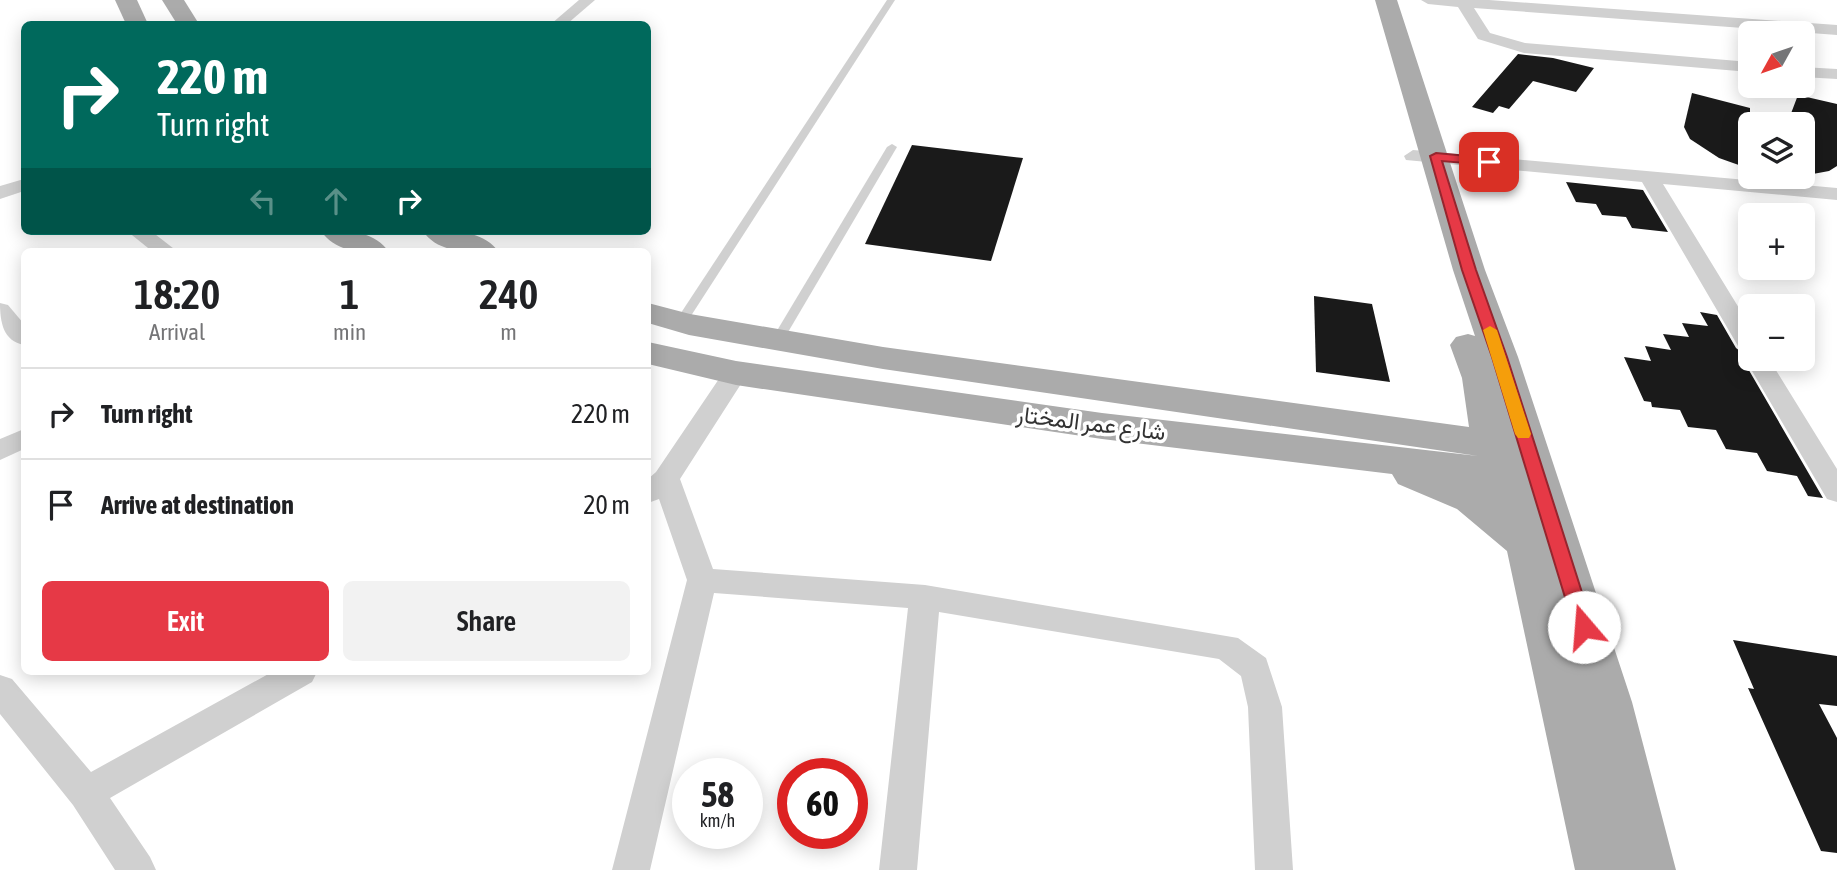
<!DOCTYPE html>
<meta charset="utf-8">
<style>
body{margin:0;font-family:"Asap Condensed",Vazirmatn,sans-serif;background:#f2f2f2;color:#202124;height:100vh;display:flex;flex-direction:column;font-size:26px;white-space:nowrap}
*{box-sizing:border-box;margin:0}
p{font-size:23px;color:#757577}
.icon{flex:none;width:38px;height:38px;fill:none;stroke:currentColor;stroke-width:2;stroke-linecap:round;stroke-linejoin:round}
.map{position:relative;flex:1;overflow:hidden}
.drawer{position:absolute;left:21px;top:248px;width:630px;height:427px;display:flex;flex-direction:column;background:#fff;border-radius:10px;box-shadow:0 4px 18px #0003}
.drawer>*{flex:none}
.hud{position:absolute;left:21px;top:21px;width:630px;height:214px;border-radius:10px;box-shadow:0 4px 18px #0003;background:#00695c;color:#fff;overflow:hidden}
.needle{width:46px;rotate:230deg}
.buttons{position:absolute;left:1738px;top:21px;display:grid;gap:14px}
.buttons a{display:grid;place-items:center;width:77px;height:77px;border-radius:10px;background:#fff;box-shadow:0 4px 18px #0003;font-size:35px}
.speed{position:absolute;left:672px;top:758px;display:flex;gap:14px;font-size:35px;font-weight:700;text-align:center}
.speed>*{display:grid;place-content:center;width:91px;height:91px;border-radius:50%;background:#fff;box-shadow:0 4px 18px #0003;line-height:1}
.speed small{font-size:18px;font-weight:400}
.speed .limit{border:10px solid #d22;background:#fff;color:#111}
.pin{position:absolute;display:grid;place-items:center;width:60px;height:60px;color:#fff;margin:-30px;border-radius:14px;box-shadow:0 4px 10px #0006}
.me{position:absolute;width:77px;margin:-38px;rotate:342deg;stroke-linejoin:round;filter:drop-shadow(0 0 5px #0008)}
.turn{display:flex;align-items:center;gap:24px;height:147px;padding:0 21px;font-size:32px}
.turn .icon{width:91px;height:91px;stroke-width:2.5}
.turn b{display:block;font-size:49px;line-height:60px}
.lanes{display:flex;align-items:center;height:66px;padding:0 21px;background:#0003;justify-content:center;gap:35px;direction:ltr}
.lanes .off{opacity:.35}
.eta{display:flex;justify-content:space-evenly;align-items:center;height:119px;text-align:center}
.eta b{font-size:42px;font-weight:600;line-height:49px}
.button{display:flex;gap:14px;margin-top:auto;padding:14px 21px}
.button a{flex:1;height:80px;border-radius:10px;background:#e63946;color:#fff;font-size:28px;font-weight:600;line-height:80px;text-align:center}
.button a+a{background:#f2f2f2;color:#202124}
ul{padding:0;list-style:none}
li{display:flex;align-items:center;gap:21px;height:91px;padding:0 21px;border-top:2px solid #e0e0e0}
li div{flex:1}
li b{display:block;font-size:26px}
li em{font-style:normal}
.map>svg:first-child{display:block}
</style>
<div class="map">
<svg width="1837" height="870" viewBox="0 0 1837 870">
<rect width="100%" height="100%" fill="#fff"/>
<g fill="#1a1a1a">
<path d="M 1518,54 L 1553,58 L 1594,68 L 1576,92 L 1533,81 L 1509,109 L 1499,106 L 1493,113 L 1472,107 Z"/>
<path d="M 1692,93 L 1750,108 L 1750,169 L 1719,158 L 1690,139 L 1684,127 Z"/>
<path d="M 1798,95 L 1837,104 L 1837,166 L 1829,171 L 1802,176 L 1802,124 L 1787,124 Z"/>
<path d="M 912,145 L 1023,158 L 991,261 L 865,244 Z"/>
<path d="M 1566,182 L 1643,190 L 1668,232 L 1632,228 L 1626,217 L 1602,215 L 1596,204 L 1576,202 Z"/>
<path d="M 1314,296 L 1372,304 L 1390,382 L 1316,372 Z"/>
<path d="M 1700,312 L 1717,315 L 1736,348 L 1745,355 L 1743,360 L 1823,498 L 1808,496 L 1797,476 L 1767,471 L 1757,453 L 1726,449 L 1716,430 L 1688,427 L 1680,410 L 1652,407 L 1651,402 L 1644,401 L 1624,357 L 1651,361 L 1645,346 L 1671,350 L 1663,334 L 1689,337 L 1682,323 L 1708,326 Z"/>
<path d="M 1733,640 L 1837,656 L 1837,706 L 1819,704 L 1837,738 L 1837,853 L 1821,851 L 1748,688 L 1754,689 Z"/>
</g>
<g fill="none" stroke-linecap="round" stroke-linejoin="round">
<g fill="#d0d0d0" fill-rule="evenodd">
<path d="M 887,0 L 895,0 L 687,322 L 681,326 L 677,325 L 675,322 Z"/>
<path d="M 892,144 L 897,147 L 784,339 L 778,343 L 774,342 L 772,339 L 887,147 Z"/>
</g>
<g fill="#d0d0d0" fill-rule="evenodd">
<path d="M 579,0 L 595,0 L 567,24 L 551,24 Z"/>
<path d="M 1421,0 L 1489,0 L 1837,25 L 1837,35 L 1474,8 L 1490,33 L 1525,43 L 1750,62 L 1750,72 L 1524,53 L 1478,39 L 1458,7 L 1428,4 Z"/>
<path d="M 1802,67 L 1837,69 L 1837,79 L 1802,77 Z"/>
<path d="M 1413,150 L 1837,188 L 1837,200 L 1663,184 L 1750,326 L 1750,359 L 1769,359 L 1837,469 L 1837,502 L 1827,499 L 1745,359 L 1749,353 L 1742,351 L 1738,346 L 1642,182 L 1406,160 L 1404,156 Z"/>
<path d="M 24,179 L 24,191 L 0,199 L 0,186 Z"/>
<path d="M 127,231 L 151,231 L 178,252 L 153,252 Z"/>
<path d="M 0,303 L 8,305 L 24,324 L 24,345 C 3,341 0,322 0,303 Z"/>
<path d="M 736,365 L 745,367 L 748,373 L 680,479 L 713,569 L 925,585 L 1238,638 L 1266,658 L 1282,707 L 1293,870 L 1255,870 L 1248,707 L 1241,676 L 1219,659 L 939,612 L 917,870 L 879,870 L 908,608 L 714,593 L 650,870 L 612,870 L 687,580 L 659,499 L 648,503 L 648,479 L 656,472 L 727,367 Z"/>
<path d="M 24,429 L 24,449 L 0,460 L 0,439 Z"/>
<path d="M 272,672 L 317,672 L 312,682 L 110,798 L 150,857 L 156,870 L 115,870 L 73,805 L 0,714 L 0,675 L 12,679 L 91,772 Z"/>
</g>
<g fill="#ababab" fill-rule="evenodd">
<path d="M 115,0 L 137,0 L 148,24 L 126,24 Z"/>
<path d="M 162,0 L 184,0 L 199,24 L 177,24 Z"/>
<path d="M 1375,0 L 1397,0 L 1485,270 L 1518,357 L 1632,702 L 1676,870 L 1575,870 L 1507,551 L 1457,509 L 1398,484 L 1392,474 L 1102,439 L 736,385 L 648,364 L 648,342 L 736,361 L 1102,413 L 1478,456 L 883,369 L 689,335 L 648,323 L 648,303 L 690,314 L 883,347 L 1469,427 L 1462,378 L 1450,345 L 1456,337 L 1468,334 L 1475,336 L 1453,270 Z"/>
<path d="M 321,231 C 345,231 373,229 389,252 C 364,252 337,254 321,231 Z"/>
<path d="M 423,231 C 448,231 482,228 499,252 C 473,252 439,255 423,231 Z"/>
</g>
</g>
<path fill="#e63946" stroke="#96252e" stroke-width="2" d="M 1436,153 L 1489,158 L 1495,162 L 1489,165 L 1442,161 L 1476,270 L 1507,357 L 1593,627 L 1591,633 L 1584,635 L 1577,633 L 1574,627 L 1492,357 L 1462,270 L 1430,156 Z"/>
<path fill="#f59e0b" d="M 1490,326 L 1497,330 L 1531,434 L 1529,438 L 1518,438 L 1515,434 L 1483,330 Z"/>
<g text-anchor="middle" stroke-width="7" stroke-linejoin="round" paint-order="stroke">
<g font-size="23" fill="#333" stroke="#fff">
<text transform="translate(1091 423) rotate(7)" y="8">شارع عمر المختار</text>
</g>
</g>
</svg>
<div class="buttons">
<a><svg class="needle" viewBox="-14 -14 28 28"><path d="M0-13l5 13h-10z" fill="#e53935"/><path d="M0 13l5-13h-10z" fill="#757577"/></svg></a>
<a><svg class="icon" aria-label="layers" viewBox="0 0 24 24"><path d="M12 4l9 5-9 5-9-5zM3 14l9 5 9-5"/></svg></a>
<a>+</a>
<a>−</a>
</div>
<div class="speed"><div>58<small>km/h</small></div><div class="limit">60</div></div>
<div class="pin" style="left:1489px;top:162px;background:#d93025"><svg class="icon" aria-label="arrive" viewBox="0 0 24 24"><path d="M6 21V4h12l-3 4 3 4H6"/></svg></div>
<svg class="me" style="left:1584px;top:627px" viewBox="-20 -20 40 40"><circle r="19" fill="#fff"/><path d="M0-13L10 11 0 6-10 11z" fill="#e63946"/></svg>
<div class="hud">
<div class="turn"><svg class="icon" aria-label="right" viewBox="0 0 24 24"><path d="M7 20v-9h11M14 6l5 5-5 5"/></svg><div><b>220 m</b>Turn right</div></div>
<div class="lanes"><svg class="icon off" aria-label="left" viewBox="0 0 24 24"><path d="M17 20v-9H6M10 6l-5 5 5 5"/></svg><svg class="icon off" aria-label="ahead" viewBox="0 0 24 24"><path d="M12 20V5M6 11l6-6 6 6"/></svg><svg class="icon" aria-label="right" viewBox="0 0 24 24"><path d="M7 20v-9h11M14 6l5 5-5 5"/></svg></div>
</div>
<section class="drawer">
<div class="eta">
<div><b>18:20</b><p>Arrival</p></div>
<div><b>1</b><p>min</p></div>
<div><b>240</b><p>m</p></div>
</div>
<ul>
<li><svg class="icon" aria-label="right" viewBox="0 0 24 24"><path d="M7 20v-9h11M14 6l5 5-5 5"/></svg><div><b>Turn right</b></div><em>220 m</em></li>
<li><svg class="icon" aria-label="arrive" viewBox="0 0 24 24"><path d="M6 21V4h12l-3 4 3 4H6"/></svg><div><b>Arrive at destination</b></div><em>20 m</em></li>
</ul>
<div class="button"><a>Exit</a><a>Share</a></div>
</section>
</div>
